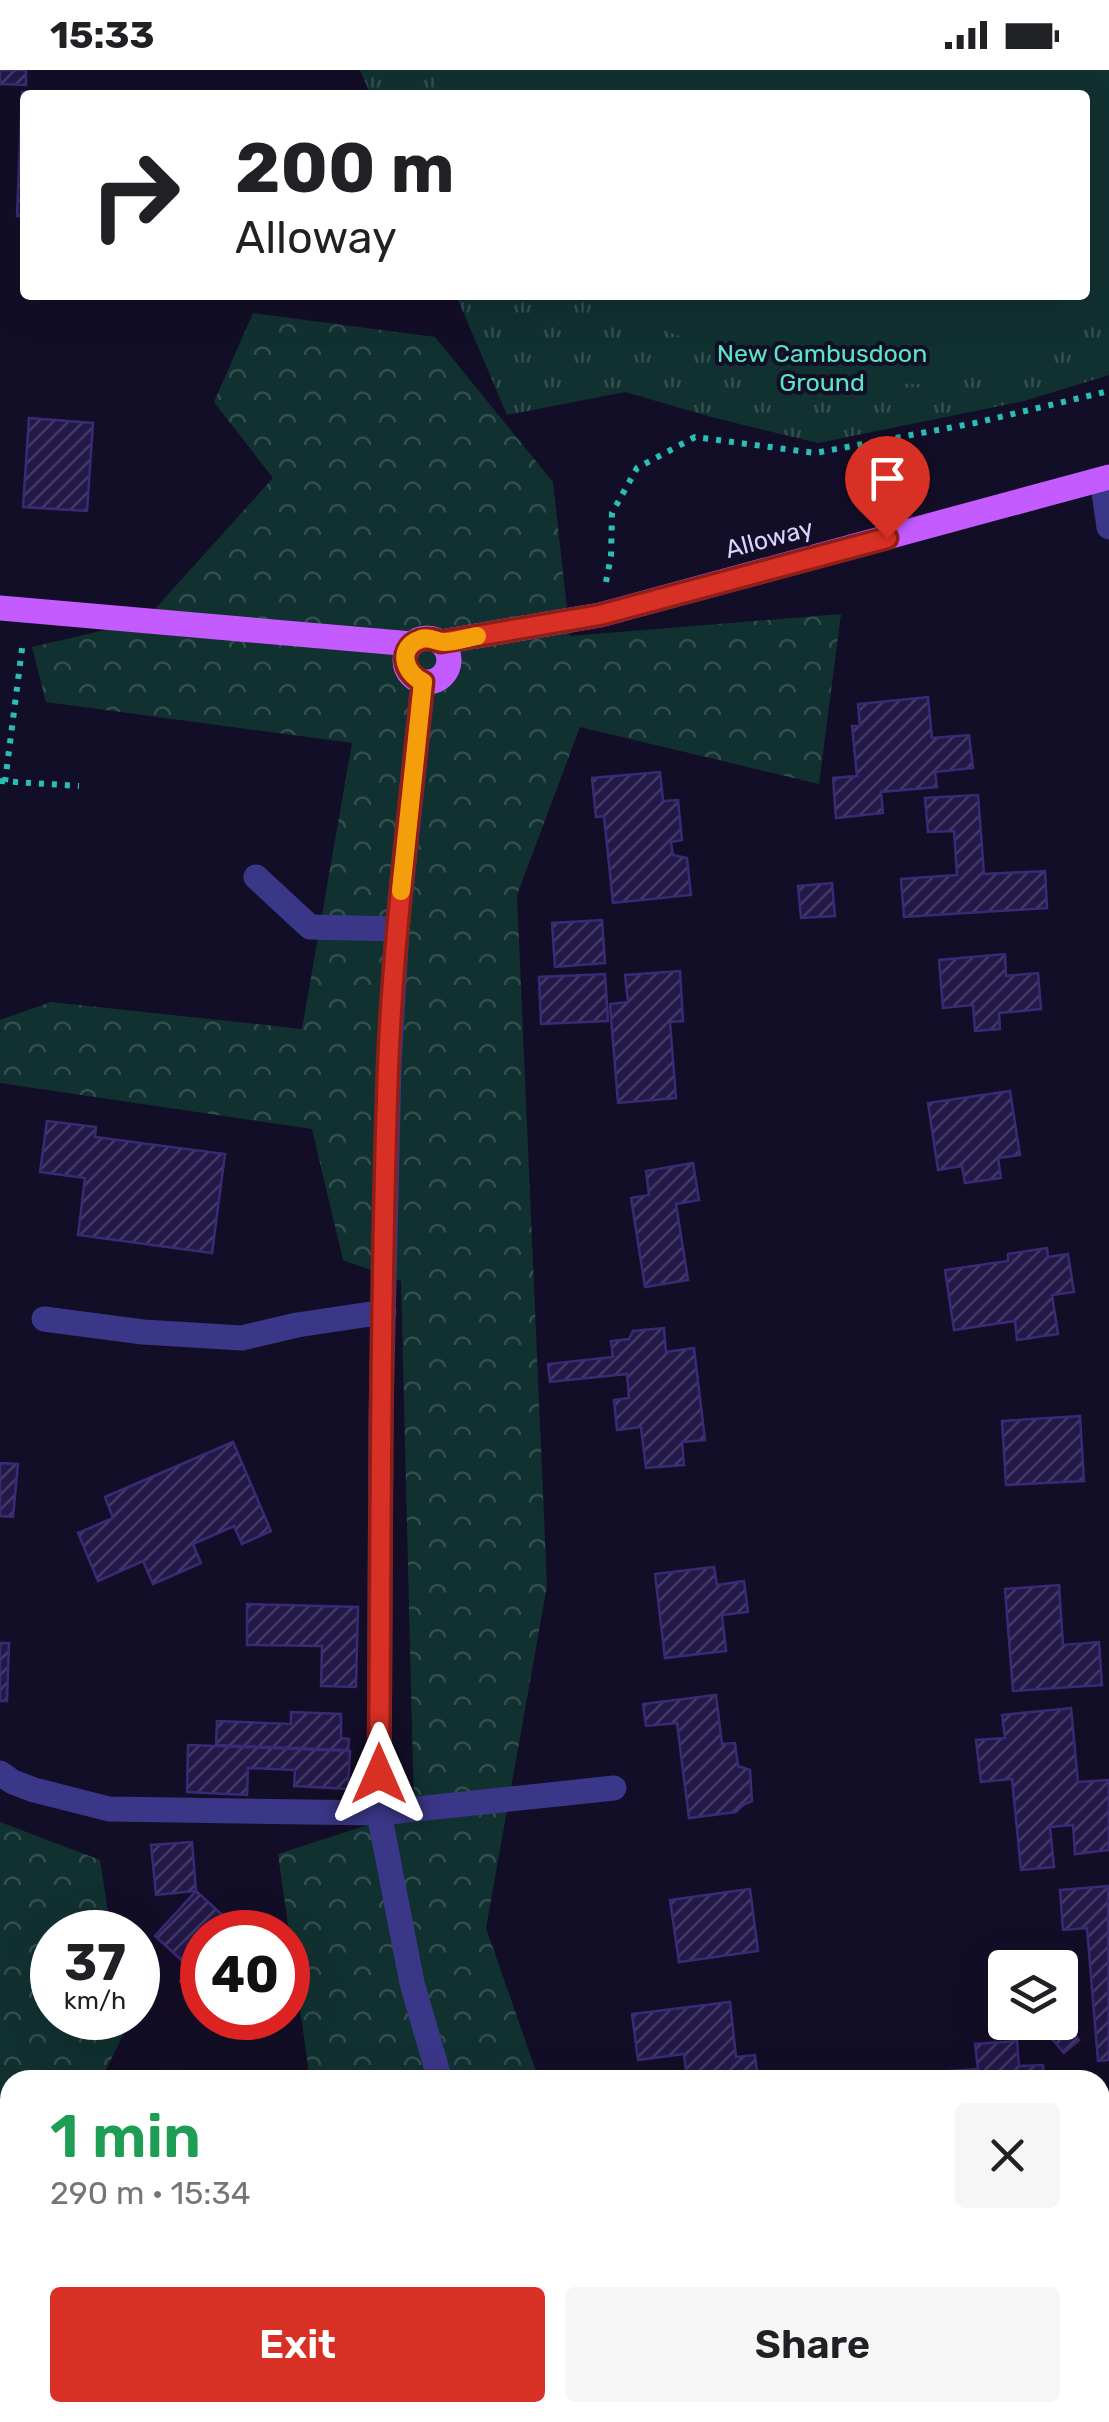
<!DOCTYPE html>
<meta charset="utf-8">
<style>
body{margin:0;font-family:Rubik,sans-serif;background:#f6f6f6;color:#202124;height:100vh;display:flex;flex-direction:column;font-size:38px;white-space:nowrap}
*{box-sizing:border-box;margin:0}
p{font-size:32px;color:#757577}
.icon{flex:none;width:55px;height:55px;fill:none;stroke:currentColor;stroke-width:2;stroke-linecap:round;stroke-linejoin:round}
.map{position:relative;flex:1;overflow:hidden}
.panel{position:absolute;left:0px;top:2000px;width:1110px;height:352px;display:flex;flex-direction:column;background:#fff;border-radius:30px 30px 0 0;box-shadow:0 10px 40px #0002}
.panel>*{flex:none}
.banner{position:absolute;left:20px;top:20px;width:1070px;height:210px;border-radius:10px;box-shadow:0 10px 40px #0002;background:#fff;color:#202124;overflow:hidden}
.tools{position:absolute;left:988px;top:1880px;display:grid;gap:20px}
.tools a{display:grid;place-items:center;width:90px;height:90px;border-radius:10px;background:#fff;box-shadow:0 10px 40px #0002;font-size:50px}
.speed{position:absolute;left:30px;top:1840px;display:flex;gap:20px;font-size:50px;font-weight:700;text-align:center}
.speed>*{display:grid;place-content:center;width:130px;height:130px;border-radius:50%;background:#fff;box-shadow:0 10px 40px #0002;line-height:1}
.speed small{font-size:25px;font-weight:400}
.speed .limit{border:15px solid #d22;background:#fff;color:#111}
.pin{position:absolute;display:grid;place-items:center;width:85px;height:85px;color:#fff;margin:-102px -42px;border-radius:50% 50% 50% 0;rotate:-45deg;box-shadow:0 0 10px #0007}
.pin .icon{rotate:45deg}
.me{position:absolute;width:110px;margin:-55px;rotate:0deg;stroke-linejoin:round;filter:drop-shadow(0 0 8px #0008)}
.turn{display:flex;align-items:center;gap:35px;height:210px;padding:0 50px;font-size:45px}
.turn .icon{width:130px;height:130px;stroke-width:2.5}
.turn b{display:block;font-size:70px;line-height:85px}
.round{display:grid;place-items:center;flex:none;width:105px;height:105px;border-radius:10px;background:#f6f6f6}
.head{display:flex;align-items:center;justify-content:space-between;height:170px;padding:0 50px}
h1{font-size:60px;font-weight:600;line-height:75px;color:#1e9e55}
.button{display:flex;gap:20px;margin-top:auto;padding:20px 50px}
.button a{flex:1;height:115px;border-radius:10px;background:#d93025;color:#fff;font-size:40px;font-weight:600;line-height:115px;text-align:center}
.button a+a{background:#f6f6f6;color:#202124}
.status{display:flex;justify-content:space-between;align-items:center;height:70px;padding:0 50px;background:#fff;direction:ltr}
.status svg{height:28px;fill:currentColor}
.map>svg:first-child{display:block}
</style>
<div class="status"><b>15:33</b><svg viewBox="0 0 49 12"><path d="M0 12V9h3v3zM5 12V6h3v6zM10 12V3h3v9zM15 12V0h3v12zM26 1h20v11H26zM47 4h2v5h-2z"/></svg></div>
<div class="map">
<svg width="1109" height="2352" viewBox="0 0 1109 2352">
<defs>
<pattern id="grass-tufts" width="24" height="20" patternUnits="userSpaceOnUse" patternTransform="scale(2.5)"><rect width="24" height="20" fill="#113130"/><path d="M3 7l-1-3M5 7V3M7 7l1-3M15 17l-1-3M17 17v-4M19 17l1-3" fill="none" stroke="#334e4f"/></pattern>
<pattern id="forest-crowns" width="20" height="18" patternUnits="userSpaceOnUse" patternTransform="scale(2.5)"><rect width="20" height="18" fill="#113130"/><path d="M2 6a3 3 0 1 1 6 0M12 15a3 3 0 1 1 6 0" fill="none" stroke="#334e4f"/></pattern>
<pattern id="building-hatch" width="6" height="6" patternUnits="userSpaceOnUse" patternTransform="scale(2.5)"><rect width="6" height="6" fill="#231949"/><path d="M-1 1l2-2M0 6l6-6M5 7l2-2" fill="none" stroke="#423a64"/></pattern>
</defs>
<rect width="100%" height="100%" fill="#130e27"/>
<g fill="url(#grass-tufts)">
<path d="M 360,0 L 1109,0 L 1109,305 L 1024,331 L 818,373 L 715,348 L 625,322 L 507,345 L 456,225 L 1085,225 L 1085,25 L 371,25 Z"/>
<path d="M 0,2189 L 10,2198 L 10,2342 L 517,2342 L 521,2352 L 0,2352 Z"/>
</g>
<g fill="url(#forest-crowns)">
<path d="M 253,243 L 435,267 L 553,412 L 570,566 L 841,544 L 819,714 L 580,657 L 517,825 L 547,1516 L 486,1858 L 539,2010 L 310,2010 L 278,1784 L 414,1740 L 401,1211 L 343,1190 L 312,1059 L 0,1013 L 0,950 L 51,932 L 302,959 L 352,673 L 46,632 L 32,577 L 144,551 L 273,408 L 214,332 Z"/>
<path d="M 0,1752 L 100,1790 L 111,1862 L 52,1862 L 52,1948 L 124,1948 L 126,1959 L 101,2010 L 10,2010 L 9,2199 L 0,2189 Z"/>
</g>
<path fill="#113130" d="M 433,0 L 1109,0 L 1109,228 L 1100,239 L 1034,291 L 944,315 L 839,311 L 751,290 L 624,247 L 589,225 L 1085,225 L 1085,25 L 440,25 L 434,10 Z"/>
<g fill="url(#building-hatch)" stroke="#3a2a76" stroke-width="2.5">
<path d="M 0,0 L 26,0 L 26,15 L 0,14 Z"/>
<path d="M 22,22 L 91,25 L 25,25 L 25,146 L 17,146 Z"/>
<path d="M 29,348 L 93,353 L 87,441 L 23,437 Z"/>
<path d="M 928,627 L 932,668 L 969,665 L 973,698 L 935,702 L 937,717 L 881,722 L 883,743 L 836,748 L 833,708 L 857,706 L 852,656 L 860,656 L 858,634 Z"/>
<path d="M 660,702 L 663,731 L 678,730 L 682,770 L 671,772 L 673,785 L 687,788 L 691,825 L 613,833 L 604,746 L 596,747 L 592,708 Z"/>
<path d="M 978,725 L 984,804 L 1045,801 L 1047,838 L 904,847 L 901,809 L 957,805 L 954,761 L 928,762 L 925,728 Z"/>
<path d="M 832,813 L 835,846 L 801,848 L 798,816 Z"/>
<path d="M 602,850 L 605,893 L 555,897 L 552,853 Z"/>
<path d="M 1005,884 L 1006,906 L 1038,903 L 1041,939 L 999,943 L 1000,959 L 975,961 L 973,935 L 943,938 L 939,890 Z"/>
<path d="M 680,901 L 683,951 L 670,952 L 676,1028 L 618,1033 L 610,934 L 628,932 L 625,905 Z"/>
<path d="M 605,904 L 608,951 L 541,954 L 539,907 Z"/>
<path d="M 1010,1021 L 1020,1085 L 998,1088 L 1001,1108 L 965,1113 L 962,1096 L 938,1100 L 928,1033 Z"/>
<path d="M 47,1051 L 96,1057 L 95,1067 L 225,1084 L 212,1183 L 78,1165 L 85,1108 L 40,1102 Z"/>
<path d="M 693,1093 L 699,1130 L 676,1134 L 688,1210 L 645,1217 L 631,1128 L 649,1125 L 646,1101 Z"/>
<path d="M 1047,1178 L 1048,1187 L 1068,1184 L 1074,1222 L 1052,1225 L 1058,1264 L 1017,1270 L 1015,1251 L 954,1260 L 945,1200 L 1008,1191 L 1008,1184 Z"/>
<path d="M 664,1258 L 666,1282 L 694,1278 L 705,1370 L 682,1372 L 684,1395 L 646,1398 L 641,1357 L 617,1360 L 614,1330 L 629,1328 L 627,1304 L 550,1312 L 548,1294 L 613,1287 L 611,1271 L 629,1269 L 633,1261 Z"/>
<path d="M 1080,1346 L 1084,1411 L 1006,1415 L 1002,1351 Z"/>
<path d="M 233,1372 L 271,1461 L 242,1474 L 234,1456 L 193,1474 L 201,1493 L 153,1514 L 143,1491 L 98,1511 L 78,1463 L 113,1448 L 105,1427 Z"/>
<path d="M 0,1393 L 18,1394 L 13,1447 L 0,1446 Z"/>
<path d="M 714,1497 L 717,1515 L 744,1511 L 748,1542 L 722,1545 L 726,1581 L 665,1588 L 655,1504 Z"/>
<path d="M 1059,1515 L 1063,1575 L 1099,1572 L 1102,1615 L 1013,1621 L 1005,1519 Z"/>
<path d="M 247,1534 L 358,1537 L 356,1617 L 321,1616 L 322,1576 L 247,1575 Z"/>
<path d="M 0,1573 L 9,1573 L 7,1631 L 0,1631 Z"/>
<path d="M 716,1625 L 722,1674 L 735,1673 L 738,1696 L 750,1700 L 752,1731 L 743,1735 L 736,1742 L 689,1748 L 677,1653 L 646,1656 L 643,1634 Z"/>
<path d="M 1071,1638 L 1078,1712 L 1109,1710 L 1109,1780 L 1075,1784 L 1073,1755 L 1050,1757 L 1054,1797 L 1021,1800 L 1012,1709 L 981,1712 L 976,1670 L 1005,1668 L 1002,1645 Z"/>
<path d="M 291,1642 L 341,1644 L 341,1668 L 349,1669 L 348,1680 L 216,1675 L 217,1651 L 291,1654 Z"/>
<path d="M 188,1675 L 350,1681 L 348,1719 L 294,1716 L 295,1700 L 248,1698 L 247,1725 L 187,1722 Z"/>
<path d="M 192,1772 L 196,1821 L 156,1825 L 151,1775 Z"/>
<path d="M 1108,1816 L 1109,1990 L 1098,1991 L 1087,1858 L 1063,1860 L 1060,1820 Z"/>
<path d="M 750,1819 L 758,1881 L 679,1892 L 670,1830 Z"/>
<path d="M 196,1821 L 241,1862 L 202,1862 L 202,1926 L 200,1929 L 180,1911 L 191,1899 L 155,1866 Z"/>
<path d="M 730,1932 L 736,1987 L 755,1985 L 758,2010 L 687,2010 L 684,1984 L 638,1990 L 632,1944 Z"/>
<path d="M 1060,1947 L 1079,1970 L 1064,1983 L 1043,1958 L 1050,1952 L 1060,1952 Z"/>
<path d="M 1017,1971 L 1019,1996 L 1043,1995 L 1044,2010 L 923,2010 L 922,2003 L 978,1999 L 975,1974 Z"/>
</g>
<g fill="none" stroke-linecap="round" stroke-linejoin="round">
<g stroke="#2abeb6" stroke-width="6" stroke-dasharray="5 8" stroke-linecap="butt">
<path d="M 606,512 L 611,486 L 612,443 L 637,398 L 695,367 L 815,383 L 975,353 L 1109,321"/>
<path d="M 0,711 L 79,716"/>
<path d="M 5,712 L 23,571"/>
<path d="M 0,2215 L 10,2227"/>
<path d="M 503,2342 L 506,2352"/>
</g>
<g stroke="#3b3788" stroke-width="25">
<path d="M 1102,409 L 1109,457"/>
<path d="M 423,612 L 397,859 L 389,995 L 381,1344 L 379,1743 L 412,1913 L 440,2010"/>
<path d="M 256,807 L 310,857 L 397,859"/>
<path d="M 44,1249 L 143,1262 L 242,1268 L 297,1255 L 384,1242"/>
<path d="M 0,1703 L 13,1712 L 34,1720 L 109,1739 L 379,1743 L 614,1718"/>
<path d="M 1100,2173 L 1109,2155"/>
<path d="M 1100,2287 L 1109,2286"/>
<path d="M 552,2342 L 554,2352"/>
<path d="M 807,2352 L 850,2342"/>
</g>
<g stroke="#c35bff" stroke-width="25">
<path d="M 0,538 L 412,574"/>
<circle cx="427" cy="590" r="22"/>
<path d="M 441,572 L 600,545 L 1109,407"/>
</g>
</g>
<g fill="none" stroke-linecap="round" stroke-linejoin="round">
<defs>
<path id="route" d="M 379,1704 C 381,1468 380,1233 388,998 C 393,869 410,740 423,612 C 390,596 408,558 441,572 L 600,545 L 887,468"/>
</defs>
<use href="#route" stroke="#8d1f18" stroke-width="25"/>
<use href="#route" stroke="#d93025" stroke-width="18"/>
<path stroke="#f59e0b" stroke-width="18" d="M 401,821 L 423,612 C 404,603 396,577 421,569 C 429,566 436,572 444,572 C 455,572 467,568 477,566"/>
</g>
<g text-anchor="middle" stroke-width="8" stroke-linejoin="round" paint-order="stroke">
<g font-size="25" fill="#5ae5c3" stroke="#130e27">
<text x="822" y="292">New Cambusdoon<tspan x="822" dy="29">Ground</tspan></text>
</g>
<g font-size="25" fill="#d9d4ff" stroke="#130e27">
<text transform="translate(769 468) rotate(-15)" y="9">Alloway</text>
</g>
</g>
</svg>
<div class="tools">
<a><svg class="icon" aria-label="layers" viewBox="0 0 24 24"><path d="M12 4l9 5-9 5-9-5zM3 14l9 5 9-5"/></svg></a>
</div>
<div class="speed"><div>37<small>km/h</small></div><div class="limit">40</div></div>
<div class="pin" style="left:887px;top:468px;background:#d93025"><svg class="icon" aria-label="arrive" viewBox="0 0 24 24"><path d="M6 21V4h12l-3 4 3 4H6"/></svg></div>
<svg class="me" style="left:379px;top:1704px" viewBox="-20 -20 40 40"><path d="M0-17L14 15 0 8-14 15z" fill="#d93025" stroke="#fff" stroke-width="4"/></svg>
<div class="banner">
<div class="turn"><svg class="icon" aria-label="right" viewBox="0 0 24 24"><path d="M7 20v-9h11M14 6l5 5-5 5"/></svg><div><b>200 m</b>Alloway</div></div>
</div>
<section class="panel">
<div class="head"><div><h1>1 min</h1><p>290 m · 15:34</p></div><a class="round"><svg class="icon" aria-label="close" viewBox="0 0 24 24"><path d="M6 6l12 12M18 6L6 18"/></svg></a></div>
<div class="button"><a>Exit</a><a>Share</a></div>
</section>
</div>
